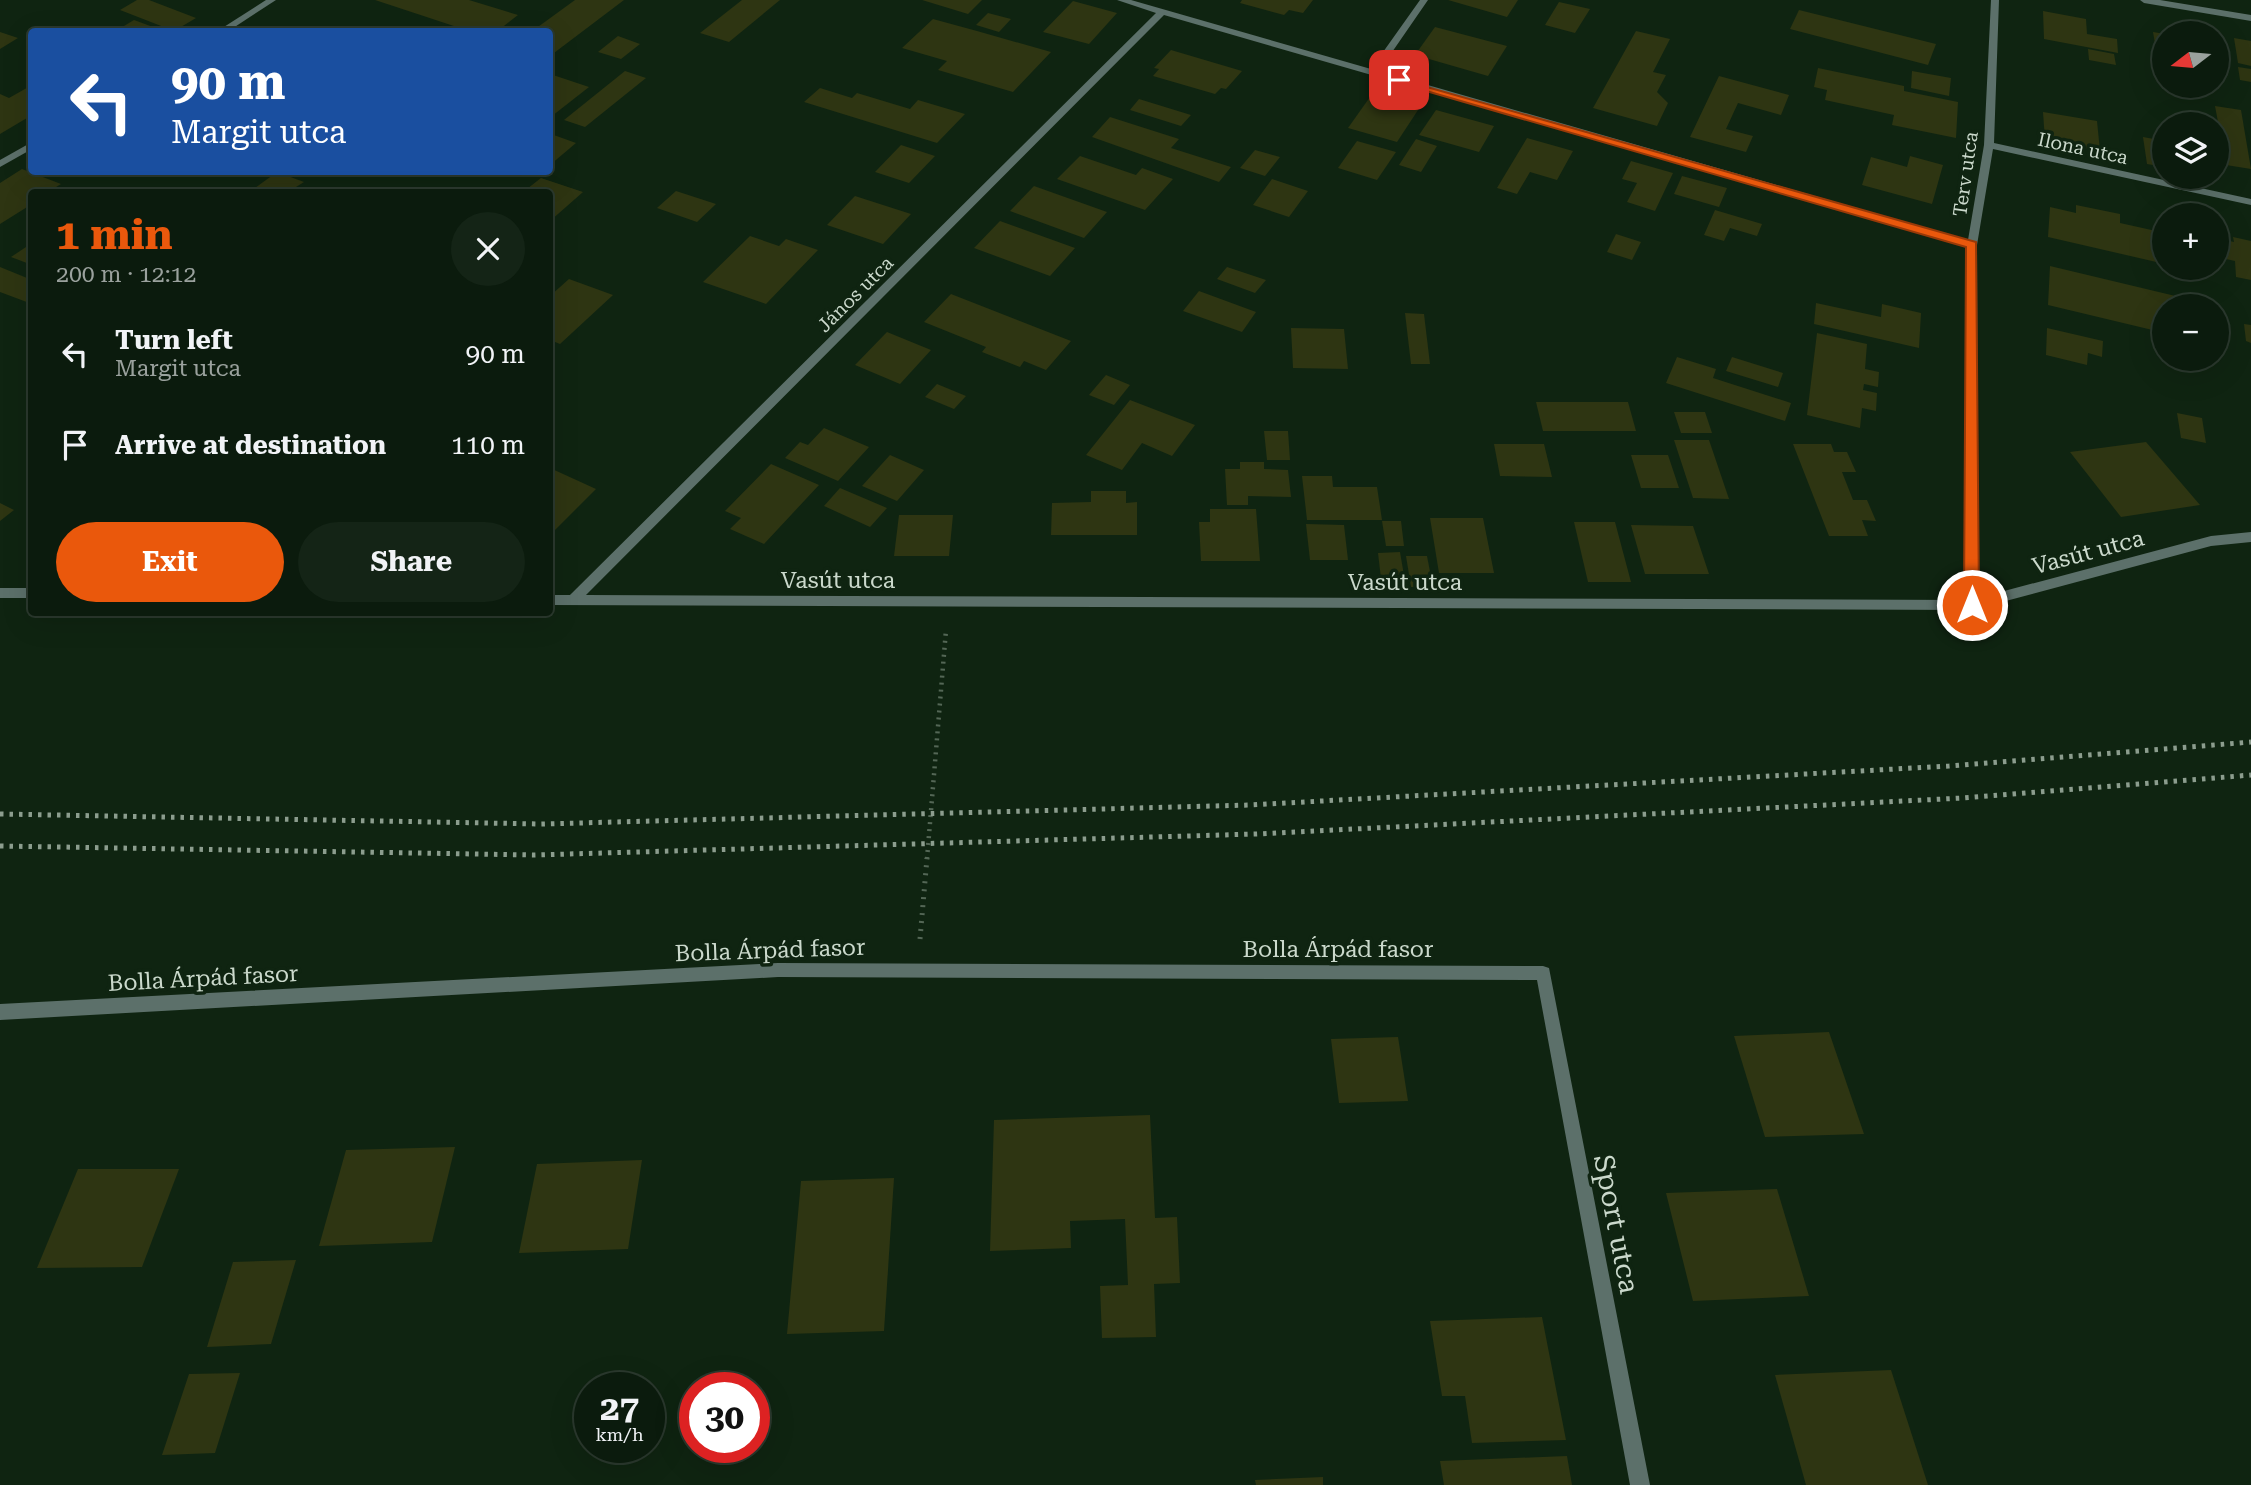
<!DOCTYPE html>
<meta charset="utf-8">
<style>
body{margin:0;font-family:"Roboto Serif",serif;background:#142416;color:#f1f3f6;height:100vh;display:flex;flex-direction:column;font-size:26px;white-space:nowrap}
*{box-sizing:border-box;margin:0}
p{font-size:23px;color:#9aa19d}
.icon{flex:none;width:38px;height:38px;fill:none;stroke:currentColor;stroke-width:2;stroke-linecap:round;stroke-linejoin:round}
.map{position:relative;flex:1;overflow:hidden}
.side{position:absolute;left:28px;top:189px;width:525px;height:427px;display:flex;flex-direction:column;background:#0b1b0d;border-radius:7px;box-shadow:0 7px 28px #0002,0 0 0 2px #2b392e}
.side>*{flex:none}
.guide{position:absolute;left:28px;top:28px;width:525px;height:147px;border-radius:7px;box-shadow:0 7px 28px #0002,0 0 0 2px #2b392e;background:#1a4fa0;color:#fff;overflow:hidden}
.needle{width:46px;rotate:254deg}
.fabs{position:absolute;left:2152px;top:21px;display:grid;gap:14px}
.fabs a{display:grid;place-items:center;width:77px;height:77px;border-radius:50%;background:#0b1b0d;box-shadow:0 7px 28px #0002,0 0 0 2px #2b392e;font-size:35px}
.speed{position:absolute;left:574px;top:1372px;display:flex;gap:14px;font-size:35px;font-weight:700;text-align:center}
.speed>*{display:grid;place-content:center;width:91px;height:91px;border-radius:50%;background:#0b1b0d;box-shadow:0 7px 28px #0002,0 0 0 2px #2b392e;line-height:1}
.speed small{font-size:18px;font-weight:400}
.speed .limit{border:10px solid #d22;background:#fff;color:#111}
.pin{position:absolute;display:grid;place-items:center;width:60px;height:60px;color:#fff;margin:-30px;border-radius:14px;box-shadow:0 4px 10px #0006}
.me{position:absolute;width:77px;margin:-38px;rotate:0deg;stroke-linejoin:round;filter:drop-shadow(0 0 5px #0008)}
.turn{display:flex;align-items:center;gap:24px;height:147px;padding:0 28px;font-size:32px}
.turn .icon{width:91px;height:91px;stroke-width:2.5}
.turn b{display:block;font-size:49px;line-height:60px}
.round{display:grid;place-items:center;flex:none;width:74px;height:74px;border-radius:37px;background:#142416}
.head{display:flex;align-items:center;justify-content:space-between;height:119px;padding:0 28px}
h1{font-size:42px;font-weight:700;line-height:52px;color:#ea580c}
.action{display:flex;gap:14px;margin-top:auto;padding:14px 28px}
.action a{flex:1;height:80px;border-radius:42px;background:#ea580c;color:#fff;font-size:28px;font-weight:700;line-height:80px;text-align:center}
.action a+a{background:#142416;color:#f1f3f6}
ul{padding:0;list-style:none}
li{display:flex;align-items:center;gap:21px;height:91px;padding:0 28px}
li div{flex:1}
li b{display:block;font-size:26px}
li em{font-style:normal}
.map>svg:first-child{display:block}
</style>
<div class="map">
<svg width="2251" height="1485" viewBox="0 0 2251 1485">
<rect width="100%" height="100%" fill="#0f2411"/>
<g fill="#2e3512">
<path d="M 137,0 L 149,0 L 196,18 L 174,31 L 120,10 Z"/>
<path d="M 375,0 L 469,0 L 518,15 L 496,32 L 472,32 Z"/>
<path d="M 624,0 L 550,56 L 550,32 L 531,32 L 575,0 Z"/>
<path d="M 742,0 L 780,0 L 729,42 L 700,33 Z"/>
<path d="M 922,0 L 982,0 L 968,14 Z"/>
<path d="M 1242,0 L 1313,0 L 1303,13 L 1289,10 L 1284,15 L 1240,3 Z"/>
<path d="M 1448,0 L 1518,0 L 1507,17 Z"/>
<path d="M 1073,1 L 1117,13 L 1089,44 L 1043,32 Z"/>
<path d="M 1559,2 L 1590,9 L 1575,33 L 1545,25 Z"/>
<path d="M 1799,10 L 1936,44 L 1928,65 L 1790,29 Z"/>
<path d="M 2043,11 L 2086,19 L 2087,34 L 2117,39 L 2118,53 L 2044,39 Z"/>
<path d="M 988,13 L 1011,19 L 999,32 L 976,25 Z"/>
<path d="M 933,19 L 977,31 L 1051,52 L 1013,92 L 938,70 L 947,61 L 902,48 Z"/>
<path d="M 134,20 L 164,31 L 164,32 L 114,32 Z"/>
<path d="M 1435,27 L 1507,46 L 1488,76 L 1415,55 Z"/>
<path d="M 1636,31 L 1670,39 L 1653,72 L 1666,75 L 1657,92 L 1668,103 L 1657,126 L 1593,108 Z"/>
<path d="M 0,32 L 18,38 L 0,49 Z"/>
<path d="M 2153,32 L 2165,34 L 2165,62 L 2158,61 Z"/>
<path d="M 618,36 L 640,44 L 621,59 L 598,52 Z"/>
<path d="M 2234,38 L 2251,41 L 2251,66 L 2238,63 Z"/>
<path d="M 2088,49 L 2114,54 L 2116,65 L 2089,60 Z"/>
<path d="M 1171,50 L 1242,71 L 1226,89 L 1221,88 L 1215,94 L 1153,76 L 1159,69 L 1154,68 Z"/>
<path d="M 2238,67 L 2251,69 L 2251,82 L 2240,80 Z"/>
<path d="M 1818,68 L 1904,86 L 1904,91 L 1958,102 L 1956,138 L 1892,125 L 1894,115 L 1825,100 L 1827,90 L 1814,87 Z"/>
<path d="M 625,71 L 646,78 L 585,127 L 564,120 Z"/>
<path d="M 1912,71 L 1951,78 L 1949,96 L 1911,88 Z"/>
<path d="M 550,74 L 589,87 L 552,116 L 550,116 Z"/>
<path d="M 1719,76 L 1789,95 L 1781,115 L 1738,103 L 1726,129 L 1753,136 L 1746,152 L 1690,137 Z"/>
<path d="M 32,85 L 32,115 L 0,134 L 0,94 L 9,98 Z"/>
<path d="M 820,88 L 852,98 L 857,93 L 910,109 L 918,100 L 965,114 L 937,143 L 804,102 Z"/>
<path d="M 1370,97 L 1418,110 L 1397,142 L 1348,128 Z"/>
<path d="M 1139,99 L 1191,115 L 1181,126 L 1130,110 Z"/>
<path d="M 2215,106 L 2241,110 L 2251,169 L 2226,165 Z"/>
<path d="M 1436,110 L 1494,126 L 1479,152 L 1419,135 Z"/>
<path d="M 2043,112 L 2097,121 L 2100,151 L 2045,141 Z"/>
<path d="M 1110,117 L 1179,139 L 1171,148 L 1231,167 L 1219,182 L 1092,137 Z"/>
<path d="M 551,134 L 576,143 L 550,165 L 550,135 Z"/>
<path d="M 2143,137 L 2165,141 L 2165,167 L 2147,164 Z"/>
<path d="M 1527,138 L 1573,151 L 1557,180 L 1530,172 L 1517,194 L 1497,188 Z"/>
<path d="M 1416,139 L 1437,146 L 1421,172 L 1399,165 Z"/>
<path d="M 1357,141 L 1396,152 L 1377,180 L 1338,168 Z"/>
<path d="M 901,145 L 935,156 L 909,183 L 875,172 Z"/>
<path d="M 1255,150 L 1280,157 L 1265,176 L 1240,168 Z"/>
<path d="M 1080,156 L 1136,175 L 1142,168 L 1173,179 L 1145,210 L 1057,179 Z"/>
<path d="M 1910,156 L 1943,165 L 1932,204 L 1862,185 L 1871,157 L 1907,167 Z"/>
<path d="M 1631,161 L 1673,173 L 1655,211 L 1627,202 L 1637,183 L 1622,179 Z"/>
<path d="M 22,169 L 61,184 L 48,192 L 32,192 L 32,204 L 0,224 L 0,183 Z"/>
<path d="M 277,172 L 304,182 L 288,192 L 267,192 L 255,188 Z"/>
<path d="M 1682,176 L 1727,188 L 1719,207 L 1674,194 Z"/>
<path d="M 541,178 L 583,192 L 550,221 L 550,192 L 523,192 Z"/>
<path d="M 1272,179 L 1308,191 L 1289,217 L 1253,205 Z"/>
<path d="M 1034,186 L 1107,212 L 1084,238 L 1010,211 Z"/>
<path d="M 676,191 L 716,204 L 697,222 L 657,208 Z"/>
<path d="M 855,196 L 911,214 L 883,244 L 827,225 Z"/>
<path d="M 2076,205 L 2120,214 L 2120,223 L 2165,233 L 2165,264 L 2048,237 L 2050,207 L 2076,213 Z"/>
<path d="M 1715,210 L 1762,224 L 1757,236 L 1730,228 L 1724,241 L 1704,235 Z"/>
<path d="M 1000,221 L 1075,248 L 1050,276 L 974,248 Z"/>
<path d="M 1616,234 L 1641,242 L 1632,260 L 1607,252 Z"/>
<path d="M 750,236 L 779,246 L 786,239 L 818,250 L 766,304 L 703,282 Z"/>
<path d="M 2233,237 L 2251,241 L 2251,280 L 2236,277 L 2235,261 L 2217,257 L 2217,238 L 2234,242 Z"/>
<path d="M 32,243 L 32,265 L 11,257 Z"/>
<path d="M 2050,266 L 2188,299 L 2189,306 L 2165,306 L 2165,333 L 2048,305 Z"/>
<path d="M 0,267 L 32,280 L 32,304 L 0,292 Z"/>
<path d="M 1227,267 L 1266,280 L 1255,293 L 1217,279 Z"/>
<path d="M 569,279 L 613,295 L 560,344 L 550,340 L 550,296 Z"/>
<path d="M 1199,291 L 1256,312 L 1242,332 L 1183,311 Z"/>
<path d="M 951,294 L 1071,341 L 1046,370 L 1024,361 L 1020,367 L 982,352 L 986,347 L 924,322 Z"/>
<path d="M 1816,303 L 1881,317 L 1882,304 L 1921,313 L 1919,348 L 1814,324 Z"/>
<path d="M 1405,313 L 1424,314 L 1430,364 L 1411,364 Z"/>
<path d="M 2244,324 L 2251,325 L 2251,343 L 2246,341 Z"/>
<path d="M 1291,328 L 1344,329 L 1348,369 L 1293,368 Z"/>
<path d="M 2047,328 L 2103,341 L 2102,357 L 2088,353 L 2087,365 L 2046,355 Z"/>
<path d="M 887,332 L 931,350 L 900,384 L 855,365 Z"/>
<path d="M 1817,333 L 1867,344 L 1865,369 L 1879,372 L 1878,387 L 1864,384 L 1863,390 L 1877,393 L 1876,411 L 1862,408 L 1860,428 L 1807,415 Z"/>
<path d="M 1677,357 L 1716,369 L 1713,378 L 1791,403 L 1785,421 L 1666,383 Z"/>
<path d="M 1732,357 L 1783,373 L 1778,387 L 1726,371 Z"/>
<path d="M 1106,375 L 1130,385 L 1114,405 L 1089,395 Z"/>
<path d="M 937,384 L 966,396 L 954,409 L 925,397 Z"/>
<path d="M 1130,400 L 1195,425 L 1172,456 L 1142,443 L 1122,470 L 1086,455 Z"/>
<path d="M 1536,402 L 1628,402 L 1636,431 L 1543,431 Z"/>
<path d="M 1674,412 L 1705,412 L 1712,433 L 1681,433 Z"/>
<path d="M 2177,413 L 2202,418 L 2206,443 L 2181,438 Z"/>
<path d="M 824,428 L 869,447 L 838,481 L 785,458 L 800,442 L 808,445 Z"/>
<path d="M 1264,431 L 1288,431 L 1290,460 L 1267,460 Z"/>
<path d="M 1674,440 L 1709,440 L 1729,499 L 1693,498 Z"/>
<path d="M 2146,442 L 2200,505 L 2121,517 L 2070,452 Z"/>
<path d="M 1494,444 L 1544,444 L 1552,477 L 1500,476 Z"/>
<path d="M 1793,444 L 1831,444 L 1834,452 L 1847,452 L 1856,472 L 1842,472 L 1853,500 L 1867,500 L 1876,521 L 1862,520 L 1868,536 L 1829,536 Z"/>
<path d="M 890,455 L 924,470 L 897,501 L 862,486 Z"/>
<path d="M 1631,455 L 1668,455 L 1679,488 L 1641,488 Z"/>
<path d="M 1240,462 L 1264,462 L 1264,469 L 1288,470 L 1291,497 L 1248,496 L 1248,505 L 1227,505 L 1225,469 L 1240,469 Z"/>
<path d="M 771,464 L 819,485 L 764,544 L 730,529 L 741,518 L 725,511 Z"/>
<path d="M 550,468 L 596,489 L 550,535 Z"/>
<path d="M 1302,476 L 1332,476 L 1333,487 L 1377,487 L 1382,520 L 1307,520 Z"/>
<path d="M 840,488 L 887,508 L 870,527 L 824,506 Z"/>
<path d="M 1091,491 L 1126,491 L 1126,503 L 1137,502 L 1137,535 L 1051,535 L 1052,503 L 1091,502 Z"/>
<path d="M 0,503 L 14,510 L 0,521 Z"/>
<path d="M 1210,509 L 1256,509 L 1260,561 L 1201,561 L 1199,522 L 1210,522 Z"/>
<path d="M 899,515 L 953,515 L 949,556 L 894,556 Z"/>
<path d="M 1430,518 L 1483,518 L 1494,573 L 1439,573 Z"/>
<path d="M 1382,521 L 1401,521 L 1404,546 L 1386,546 Z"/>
<path d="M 1574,522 L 1615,522 L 1631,582 L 1588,582 Z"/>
<path d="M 1306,524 L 1344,525 L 1348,560 L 1310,560 Z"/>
<path d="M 1631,525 L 1693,526 L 1709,574 L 1645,574 Z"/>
<path d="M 1400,552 L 1406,587 L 1382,587 L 1378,553 Z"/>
<path d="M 1406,556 L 1427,556 L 1433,587 L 1411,587 Z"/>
<path d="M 1829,1032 L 1864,1134 L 1765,1137 L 1734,1036 Z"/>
<path d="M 1398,1037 L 1408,1101 L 1339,1103 L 1331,1039 Z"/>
<path d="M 1150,1115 L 1155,1218 L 1177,1217 L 1180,1283 L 1154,1284 L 1156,1337 L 1102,1338 L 1100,1286 L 1128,1285 L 1125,1219 L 1070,1221 L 1071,1248 L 990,1251 L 994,1120 Z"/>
<path d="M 455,1147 L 432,1242 L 319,1246 L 346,1150 Z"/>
<path d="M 642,1160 L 628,1249 L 519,1253 L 537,1164 Z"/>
<path d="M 78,1169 L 179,1169 L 142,1267 L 37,1268 Z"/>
<path d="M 894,1178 L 884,1331 L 787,1334 L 801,1181 Z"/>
<path d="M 1777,1189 L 1809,1296 L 1693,1301 L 1666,1193 Z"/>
<path d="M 296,1260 L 271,1344 L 207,1347 L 233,1262 Z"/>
<path d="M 1542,1317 L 1566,1440 L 1472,1443 L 1465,1396 L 1442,1396 L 1430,1321 Z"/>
<path d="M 1891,1370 L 1928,1485 L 1806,1485 L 1775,1375 Z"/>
<path d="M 240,1373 L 215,1453 L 162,1455 L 189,1374 Z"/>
<path d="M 1567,1456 L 1572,1485 L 1444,1485 L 1440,1461 Z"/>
<path d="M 1323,1477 L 1323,1485 L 1256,1485 L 1255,1480 Z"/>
</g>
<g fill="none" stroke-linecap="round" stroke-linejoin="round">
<path stroke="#546756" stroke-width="4.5" stroke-dasharray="2 5" stroke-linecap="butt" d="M 927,859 L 946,630"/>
<path stroke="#546756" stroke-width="5" stroke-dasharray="2 6" stroke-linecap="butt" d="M 920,939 L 927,858"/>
<g fill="#5c706a" fill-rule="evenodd">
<path d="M 1117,0 L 1131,0 L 1371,69 L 1420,0 L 1428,0 L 1379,71 L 1968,240 L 1984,145 L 1991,0 L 1999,0 L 1994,143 L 2251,199 L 2251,205 L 1993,149 L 1977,245 L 1978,598 L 2211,536 L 2251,532 L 2251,542 L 2211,546 L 1972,610 L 550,605 L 550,595 L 570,595 L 1156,13 ZM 1164,15 L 1967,247 L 1965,600 L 586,595 Z"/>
<path d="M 2140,0 L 2160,0 L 2251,15 L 2251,21 L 2144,3 Z"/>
<rect x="0" y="588" width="32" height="10"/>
<path d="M 778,963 L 1543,966 L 1549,968 L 1650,1485 L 1630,1485 L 1537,980 L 778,977 L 0,1020 L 0,1004 Z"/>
</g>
<g fill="#5c706a" fill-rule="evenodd">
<path d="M 266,0 L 276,0 L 227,32 L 216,32 Z"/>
<path d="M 32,142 L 32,149 L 0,167 L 0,160 Z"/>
</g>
<g stroke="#8c9d8e" stroke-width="5" stroke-dasharray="3.5 6" stroke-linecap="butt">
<path d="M 0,814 L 541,824 L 1250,805 L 1949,766 L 2251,742"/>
<path d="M 0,846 L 534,855 L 1256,834 L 1963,798 L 2251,775"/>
</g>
</g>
<path fill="#ea580c" stroke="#983908" stroke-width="2" d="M 1395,78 L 1976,242 L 1979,605 L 1977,609 L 1972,610 L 1964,605 L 1966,247 L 1395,82 Z"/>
<g text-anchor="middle" stroke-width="7" stroke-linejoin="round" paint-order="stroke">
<g font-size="19" fill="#cbd9cc" stroke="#0f2411">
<text transform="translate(2083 148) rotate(12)" y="7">Ilona utca</text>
<text transform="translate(1965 174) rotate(-82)" y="7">Terv utca</text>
<text transform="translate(855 294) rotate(-45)" y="7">János utca</text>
</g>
<g font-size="23" fill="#cbd9cc" stroke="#0f2411">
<text transform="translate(2088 552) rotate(-15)" y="8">Vasút utca</text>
<text x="838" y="588">Vasút utca</text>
<text x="1405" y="590">Vasút utca</text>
<text x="1338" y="957">Bolla Árpád fasor</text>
<text transform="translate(770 950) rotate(-2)" y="8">Bolla Árpád fasor</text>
<text transform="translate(203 978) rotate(-3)" y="8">Bolla Árpád fasor</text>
</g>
<g font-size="28" fill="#cbd9cc" stroke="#0f2411">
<text transform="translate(1617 1224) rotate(79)" y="10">Sport utca</text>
</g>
</g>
</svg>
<div class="fabs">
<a><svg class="needle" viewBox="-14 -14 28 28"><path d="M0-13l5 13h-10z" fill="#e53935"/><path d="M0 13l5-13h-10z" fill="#9aa19d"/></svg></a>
<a><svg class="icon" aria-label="layers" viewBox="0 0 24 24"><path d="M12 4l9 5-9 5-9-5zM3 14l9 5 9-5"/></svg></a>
<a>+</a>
<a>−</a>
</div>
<div class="speed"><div>27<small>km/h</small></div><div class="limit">30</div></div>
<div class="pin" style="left:1399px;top:80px;background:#d93025"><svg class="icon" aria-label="arrive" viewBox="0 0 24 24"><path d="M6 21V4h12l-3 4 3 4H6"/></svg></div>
<svg class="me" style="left:1972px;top:605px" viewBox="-20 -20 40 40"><circle r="17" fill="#ea580c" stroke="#fff" stroke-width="3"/><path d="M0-11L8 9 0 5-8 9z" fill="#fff"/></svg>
<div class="guide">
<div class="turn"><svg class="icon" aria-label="left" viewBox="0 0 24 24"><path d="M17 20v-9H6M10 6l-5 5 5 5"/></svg><div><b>90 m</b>Margit utca</div></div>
</div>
<section class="side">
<div class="head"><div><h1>1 min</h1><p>200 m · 12:12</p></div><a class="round"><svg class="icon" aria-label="close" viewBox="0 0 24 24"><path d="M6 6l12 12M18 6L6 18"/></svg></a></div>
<ul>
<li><svg class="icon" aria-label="left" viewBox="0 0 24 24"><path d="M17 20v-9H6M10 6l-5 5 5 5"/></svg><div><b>Turn left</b><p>Margit utca</p></div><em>90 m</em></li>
<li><svg class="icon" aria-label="arrive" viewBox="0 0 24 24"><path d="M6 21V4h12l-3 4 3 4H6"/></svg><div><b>Arrive at destination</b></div><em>110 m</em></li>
</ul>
<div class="action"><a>Exit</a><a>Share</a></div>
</section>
</div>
